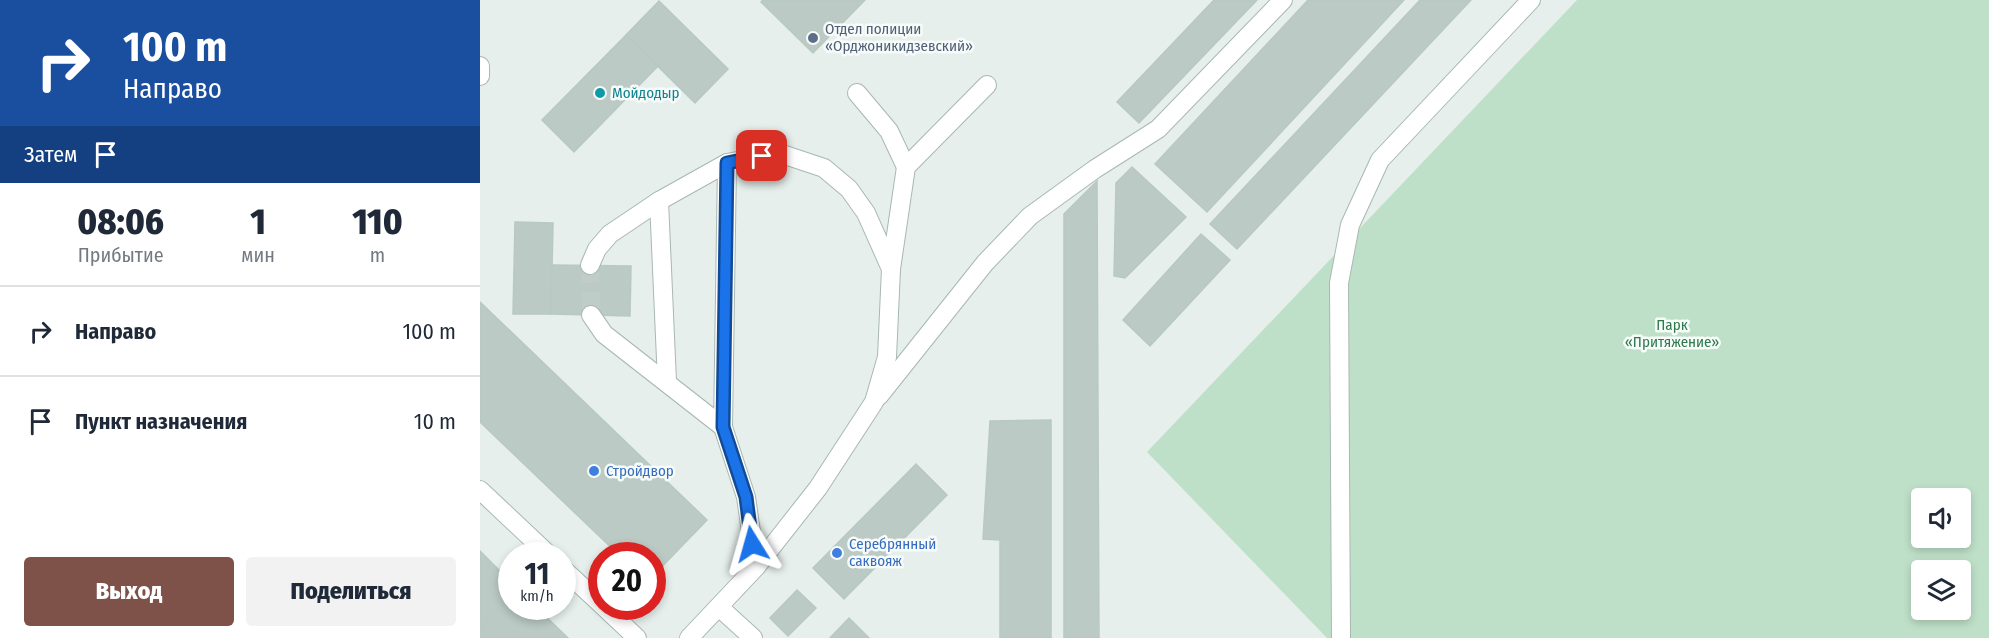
<!DOCTYPE html>
<html lang="ru">
<meta charset="utf-8">
<style>
body{margin:0;font-family:"Fira Sans Condensed",sans-serif;background:#f2f2f3;color:#1f2937;height:100vh;display:flex;flex-direction:column;font-size:22px;white-space:nowrap}
*{box-sizing:border-box;margin:0}
p{font-size:20px;color:#747a83}
.icon{flex:none;width:33px;height:33px;fill:none;stroke:currentColor;stroke-width:2;stroke-linecap:round;stroke-linejoin:round}
.map{position:relative;flex:1;overflow:hidden}
.panel{display:flex;flex-direction:column;background:#fff;width:480px}
.panel>*{flex:none}
.hud{background:#1a4fa0;color:#fff;overflow:hidden}
.buttons{position:absolute;left:1431px;top:488px;display:grid;gap:12px}
.buttons a{display:grid;place-items:center;width:60px;height:60px;border-radius:6px;background:#fff;box-shadow:0 3px 9px #0003;font-size:30px}
.speed{position:absolute;left:18px;top:542px;display:flex;gap:12px;font-size:30px;font-weight:700;text-align:center}
.speed>*{display:grid;place-content:center;width:78px;height:78px;border-radius:50%;background:#fff;box-shadow:0 3px 9px #0003;line-height:1}
.speed small{font-size:15px;font-weight:400}
.speed .limit{border:9px solid #d22;background:#fff;color:#111}
.pin{position:absolute;display:grid;place-items:center;width:51px;height:51px;color:#fff;margin:-26px;border-radius:12px;box-shadow:0 3px 9px #0006}
.me{position:absolute;width:66px;margin:-33px;rotate:352deg;stroke-linejoin:round;filter:drop-shadow(0 0 4px #0008)}
.turn{display:flex;align-items:center;gap:21px;height:126px;padding:0 24px;font-size:27px}
.turn .icon{width:78px;height:78px;stroke-width:2.5}
.turn b{display:block;font-size:42px;line-height:51px}
.then{display:flex;align-items:center;height:57px;padding:0 24px;background:#0003;gap:12px;font-size:22px}
.eta{display:flex;justify-content:space-evenly;align-items:center;height:102px;text-align:center}
.eta b{font-size:36px;font-weight:800;line-height:42px}
.action{display:flex;gap:12px;margin-top:auto;padding:12px 24px}
.action a{flex:1;height:69px;border-radius:6px;background:#7f5249;color:#fff;font-size:24px;font-weight:800;line-height:69px;text-align:center}
.action a+a{background:#f2f2f3;color:#1f2937}
ul{padding:0;list-style:none}
li{display:flex;align-items:center;gap:18px;height:90px;padding:0 24px;border-top:2px solid #e0e1e3}
li div{flex:1}
li b{display:block;font-size:22px}
li em{font-style:normal}
main{display:flex;flex:1;min-height:0}
.map>svg:first-child{display:block}
</style>
<main>
<section class="panel">
<div class="hud">
<div class="turn"><svg class="icon" aria-label="right" viewBox="0 0 24 24"><path d="M7 20v-9h11M14 6l5 5-5 5"/></svg><div><b>100 m</b>Направо</div></div>
<div class="then">Затем<svg class="icon" aria-label="arrive" viewBox="0 0 24 24"><path d="M6 21V4h12l-3 4 3 4H6"/></svg></div>
</div>
<div class="eta">
<div><b>08:06</b><p>Прибытие</p></div>
<div><b>1</b><p>мин</p></div>
<div><b>110</b><p>m</p></div>
</div>
<ul>
<li><svg class="icon" aria-label="right" viewBox="0 0 24 24"><path d="M7 20v-9h11M14 6l5 5-5 5"/></svg><div><b>Направо</b></div><em>100 m</em></li>
<li><svg class="icon" aria-label="arrive" viewBox="0 0 24 24"><path d="M6 21V4h12l-3 4 3 4H6"/></svg><div><b>Пункт назначения</b></div><em>10 m</em></li>
</ul>
<div class="action"><a>Выход</a><a>Поделиться</a></div>
</section>
<div class="map">
<svg width="1509" height="638" viewBox="0 0 1509 638">
<rect width="100%" height="100%" fill="#e6efeb"/>
<path fill="#bfe0c8" fill-rule="evenodd" d="M 1097,0 L 1509,0 L 1509,638 L 847,638 L 667,452 ZM 1442,498 L 1480,498 L 1480,537 L 1442,537 ZM 1442,570 L 1480,570 L 1480,609 L 1442,609 Z"/>
<g fill="#bbcac4" stroke="#b8c9c2" stroke-width="1.5">
<path d="M 283,0 L 385,0 L 333,53 L 281,2 Z"/>
<path d="M 734,0 L 777,0 L 659,123 L 637,102 Z"/>
<path d="M 828,0 L 924,0 L 727,212 L 675,164 Z"/>
<path d="M 940,0 L 991,0 L 757,249 L 730,224 Z"/>
<path d="M 179,1 L 248,69 L 215,103 L 146,35 Z"/>
<path d="M 146,35 L 178,66 L 94,152 L 62,120 Z"/>
<path d="M 652,167 L 706,217 L 645,278 L 634,276 L 636,183 Z"/>
<path d="M 617,181 L 619,638 L 584,638 L 584,214 Z"/>
<path d="M 35,222 L 73,223 L 71,314 L 33,314 Z"/>
<path d="M 721,234 L 750,260 L 670,346 L 643,320 Z"/>
<path d="M 72,265 L 151,266 L 150,316 L 71,314 Z"/>
<path d="M 0,302 L 227,520 L 172,577 L 172,555 L 139,555 L 0,422 Z"/>
<path d="M 571,420 L 571,638 L 520,638 L 520,540 L 503,539 L 510,421 Z"/>
<path d="M 436,464 L 467,495 L 364,599 L 333,568 Z"/>
<path d="M 0,551 L 32,583 L 32,596 L 0,628 Z"/>
<path d="M 317,590 L 336,608 L 308,636 L 290,618 Z"/>
<path d="M 32,596 L 32,606 L 55,606 L 88,638 L 0,638 L 0,628 Z"/>
<path d="M 369,618 L 389,638 L 350,638 Z"/>
</g>
<g fill="none" stroke-linecap="round" stroke-linejoin="round">
<path stroke="#bfccc8" stroke-width="18" stroke-dasharray="18 9" stroke-linecap="butt" d="M 110,265 L 111,315"/>
<defs>
<g id="minor">
<path d="M 0,66 L 0,76"/>
<path d="M 377,93 L 409,131 L 426,167"/>
<path d="M 179,201 L 187,382"/>
<path d="M 110,265 L 117,249 L 130,234 L 179,201 L 247,163 L 299,153 L 344,168 L 369,189 L 386,213 L 411,269 L 407,357 L 394,402 L 338,488 L 276,567 L 209,638"/>
<path d="M 411,269 L 426,167 L 507,85"/>
<path d="M 111,315 L 124,334 L 243,427 L 266,497 L 276,567"/>
<path d="M 399,396 L 505,263 L 550,216 L 615,169 L 678,129 L 803,0"/>
<path d="M 243,427 L 247,163"/>
<path d="M 0,490 L 69,555"/>
<path d="M 82,568 L 122,605"/>
<path d="M 123,606 L 157,638"/>
<path d="M 239,607 L 273,638"/>
<path d="M 861,638 L 859,283 L 870,225 L 900,160 L 1051,0"/>
</g>
</defs>
<use href="#minor" stroke="#a8b8b2" stroke-width="20"/>
<use href="#minor" stroke="#fff" stroke-width="18"/>
</g>
<g fill="none" stroke-linecap="round" stroke-linejoin="round">
<defs>
<path id="route" d="M 272,544 L 266,497 L 243,427 L 247,163 L 282,156"/>
</defs>
<use href="#route" stroke="#114b97" stroke-width="15"/>
<use href="#route" stroke="#1a73e8" stroke-width="10"/>
</g>
<circle fill="#5c6f8a" stroke="#f7fbf9" stroke-width="2" cx="333" cy="38" r="6"/>
<circle fill="#0f9aa8" stroke="#f7fbf9" stroke-width="2" cx="120" cy="93" r="6"/>
<g fill="#3f7fe0" stroke="#f7fbf9" stroke-width="2">
<circle cx="114" cy="471" r="6"/>
<circle cx="357" cy="553" r="6"/>
</g>
<g text-anchor="middle" stroke-width="5" stroke-linejoin="round" paint-order="stroke">
<g font-size="15" fill="#4e5e75" stroke="#f7fbf9" text-anchor="start">
<text x="345" y="34">Отдел полиции<tspan x="345" dy="17">«Орджоникидзевский»</tspan></text>
</g>
<g font-size="15" fill="#0d838f" stroke="#f7fbf9" text-anchor="start">
<text x="132" y="98">Мойдодыр</text>
</g>
<g font-size="15" fill="#2d7a4b" stroke="#f7fbf9">
<text x="1192" y="330">Парк<tspan x="1192" dy="17">«Притяжение»</tspan></text>
</g>
<g font-size="15" fill="#366cbe" stroke="#f7fbf9" text-anchor="start">
<text x="126" y="476">Стройдвор</text>
<text x="369" y="549">Серебрянный<tspan x="369" dy="17">саквояж</tspan></text>
</g>
</g>
</svg>
<div class="buttons">
<a><svg class="icon" aria-label="sound" viewBox="0 0 24 24"><path d="M4 9h4l5-4v14l-5-4H4zM17 9q2 3 0 6"/></svg></a>
<a><svg class="icon" aria-label="layers" viewBox="0 0 24 24"><path d="M12 4l9 5-9 5-9-5zM3 14l9 5 9-5"/></svg></a>
</div>
<div class="speed"><div>11<small>km/h</small></div><div class="limit">20</div></div>
<div class="pin" style="left:282px;top:156px;background:#d93025"><svg class="icon" aria-label="arrive" viewBox="0 0 24 24"><path d="M6 21V4h12l-3 4 3 4H6"/></svg></div>
<svg class="me" style="left:272px;top:544px" viewBox="-20 -20 40 40"><path d="M0-17L14 15 0 8-14 15z" fill="#1a73e8" stroke="#fff" stroke-width="4"/></svg>
</div>
</main>
